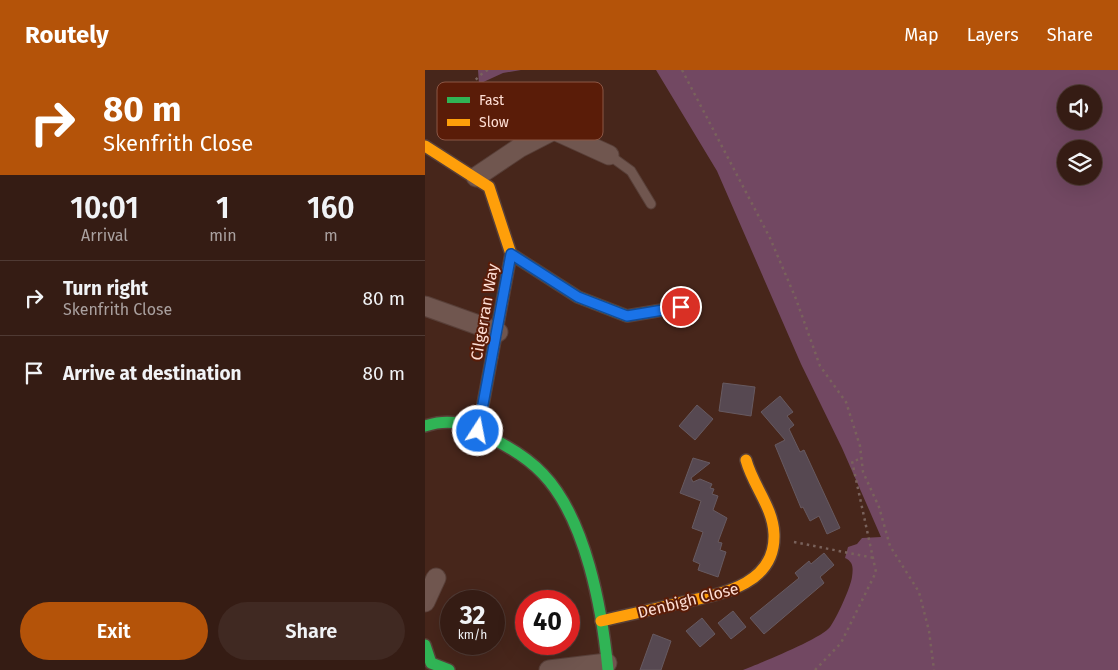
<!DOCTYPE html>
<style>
body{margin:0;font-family:"Fira Sans",sans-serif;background:#402922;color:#f1f3f6;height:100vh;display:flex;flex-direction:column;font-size:19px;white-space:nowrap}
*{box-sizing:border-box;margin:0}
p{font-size:16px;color:#aaa1a0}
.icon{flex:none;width:28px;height:28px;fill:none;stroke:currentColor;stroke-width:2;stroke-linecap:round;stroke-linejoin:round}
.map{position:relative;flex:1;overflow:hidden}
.drawer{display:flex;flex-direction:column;background:#351c14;width:425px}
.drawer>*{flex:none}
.hud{background:#b45309;color:#fff;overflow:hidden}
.controls{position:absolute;left:632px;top:15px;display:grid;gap:10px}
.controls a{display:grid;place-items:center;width:45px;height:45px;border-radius:50%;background:#351c14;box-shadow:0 5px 20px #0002,0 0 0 1px #4f3a34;font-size:25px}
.speed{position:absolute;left:15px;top:520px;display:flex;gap:10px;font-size:25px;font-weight:700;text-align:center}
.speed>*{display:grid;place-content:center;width:65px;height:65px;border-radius:50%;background:#351c14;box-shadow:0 5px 20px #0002,0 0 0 1px #4f3a34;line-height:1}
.speed small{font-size:12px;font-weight:400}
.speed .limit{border:8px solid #d22;background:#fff;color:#111}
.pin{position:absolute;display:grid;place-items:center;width:42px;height:42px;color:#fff;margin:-21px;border:2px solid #fff;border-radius:50%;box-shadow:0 1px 5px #0007}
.me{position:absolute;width:55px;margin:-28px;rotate:11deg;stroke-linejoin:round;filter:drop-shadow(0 0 4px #0008)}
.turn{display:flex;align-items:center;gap:18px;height:105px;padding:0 20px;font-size:22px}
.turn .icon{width:65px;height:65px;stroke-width:2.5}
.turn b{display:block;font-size:35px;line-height:42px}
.eta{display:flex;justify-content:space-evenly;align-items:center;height:85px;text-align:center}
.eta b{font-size:30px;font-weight:600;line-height:35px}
.action{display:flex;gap:10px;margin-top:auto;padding:10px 20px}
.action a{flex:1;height:58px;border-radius:30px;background:#b45309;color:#fff;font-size:20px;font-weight:600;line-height:58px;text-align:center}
.action a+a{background:#402922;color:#f1f3f6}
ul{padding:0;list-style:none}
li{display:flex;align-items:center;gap:15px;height:75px;padding:0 20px;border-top:1px solid #4f3a34}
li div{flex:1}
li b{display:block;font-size:19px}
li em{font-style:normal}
header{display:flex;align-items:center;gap:30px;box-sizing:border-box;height:70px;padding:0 25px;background:#b45309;color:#fff}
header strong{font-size:24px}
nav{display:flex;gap:28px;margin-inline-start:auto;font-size:18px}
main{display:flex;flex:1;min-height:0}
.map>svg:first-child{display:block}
</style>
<header>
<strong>Routely</strong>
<nav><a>Map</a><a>Layers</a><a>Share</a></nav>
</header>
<main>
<section class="drawer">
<div class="hud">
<div class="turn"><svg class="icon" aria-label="right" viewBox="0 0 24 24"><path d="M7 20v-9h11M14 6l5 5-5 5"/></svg><div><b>80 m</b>Skenfrith Close</div></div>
</div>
<div class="eta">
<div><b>10:01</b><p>Arrival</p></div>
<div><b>1</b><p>min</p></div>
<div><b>160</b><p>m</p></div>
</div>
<ul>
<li><svg class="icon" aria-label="right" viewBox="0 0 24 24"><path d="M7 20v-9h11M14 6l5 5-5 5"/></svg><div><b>Turn right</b><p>Skenfrith Close</p></div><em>80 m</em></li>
<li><svg class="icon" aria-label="arrive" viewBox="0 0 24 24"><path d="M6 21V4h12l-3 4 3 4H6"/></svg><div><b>Arrive at destination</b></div><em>80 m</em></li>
</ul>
<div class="action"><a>Exit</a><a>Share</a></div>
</section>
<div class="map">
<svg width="693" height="600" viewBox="0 0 693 600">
<rect width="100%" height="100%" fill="#47261b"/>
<g fill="#724862" fill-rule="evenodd">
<path d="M 53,0 L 96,0 L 78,3 L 54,14 Z"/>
<path d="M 231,0 L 693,0 L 693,600 L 318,600 C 335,593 396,569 405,557 C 412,547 425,519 427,507 C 428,499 429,492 420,488 L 423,477 L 432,474 L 437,468 L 456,467 L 417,378 L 376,294 L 292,101 ZM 641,24 L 669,24 L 669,51 L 641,51 ZM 641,79 L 669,79 L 669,106 L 641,106 Z"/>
</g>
<g fill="#564851" stroke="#675a61">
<path d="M 298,313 L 330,317 L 326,346 L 294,341 Z"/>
<path d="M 355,326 L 368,342 L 362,346 L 369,355 L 364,359 L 375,382 L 379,380 L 415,458 L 402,464 L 394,446 L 385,451 L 378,437 L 376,438 L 350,375 L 360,370 L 336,342 Z"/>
<path d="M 272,335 L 288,349 L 270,370 L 254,356 Z"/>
<path d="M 268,388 L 285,393 L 266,408 L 268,412 L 275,409 L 287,414 L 285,418 L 289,419 L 287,424 L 293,426 L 288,440 L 302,448 L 293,472 L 297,473 L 295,480 L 301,482 L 293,507 L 273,500 L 275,494 L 268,491 L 278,462 L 267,458 L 276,431 L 255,423 Z"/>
<path d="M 399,483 L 409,495 L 395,507 L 399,513 L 339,564 L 325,548 L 374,508 L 370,503 L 384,491 L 386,494 Z"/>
<path d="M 308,541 L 321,557 L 306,569 L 293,553 Z"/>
<path d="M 277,548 L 290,564 L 275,577 L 261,561 Z"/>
<path d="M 228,564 L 246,571 L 236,600 L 215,600 Z"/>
</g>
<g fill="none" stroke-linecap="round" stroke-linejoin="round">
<defs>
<path id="lane" d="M 184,85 L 206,101 L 226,134"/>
<g id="street">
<path d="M 51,107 L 94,78 L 129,60 L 184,85"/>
<path d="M 0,236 L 73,262"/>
<path d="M 0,532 L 11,508"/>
<path d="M 124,600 L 182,593"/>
</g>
<g id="fast">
<path d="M 86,184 L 153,227 L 202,246 L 255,237"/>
<path d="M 0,356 C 29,347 42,355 68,369 C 86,378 104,389 118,404 C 161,449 177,539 183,600"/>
<path d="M 53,361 L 67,286"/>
<path d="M 0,575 L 6,593 L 24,600"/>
</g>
<g id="slow">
<path d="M 0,76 L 64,117 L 86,184 L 67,286"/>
<path d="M 176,551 C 201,545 226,540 250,534 C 289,525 351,518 349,464 C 348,437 328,416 321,390"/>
</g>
</defs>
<use href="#lane" stroke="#583f38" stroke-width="11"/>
<use href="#street" stroke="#583f38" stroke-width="21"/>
<use href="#fast" stroke="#583f38" stroke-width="14"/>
<use href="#slow" stroke="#583f38" stroke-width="14"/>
<g stroke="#79625c" stroke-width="2.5" stroke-dasharray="2.5 4" stroke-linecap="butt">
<path d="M 257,0 L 345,168 L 371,229 L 395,296 L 421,332 L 435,376 L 438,402 L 454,437 L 465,476 L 494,522 L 504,561 L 509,600"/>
<path d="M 26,69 C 33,44 39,13 63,0"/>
<path d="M 369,472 L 449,488"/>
<path d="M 390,600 L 416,573 L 451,502 L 427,391 L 436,389"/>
</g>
<use href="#lane" stroke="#70564f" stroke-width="9"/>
<use href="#street" stroke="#70564f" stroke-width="19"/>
<use href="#fast" stroke="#30b455" stroke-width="11"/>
<use href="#slow" stroke="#ff9f0a" stroke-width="11"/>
</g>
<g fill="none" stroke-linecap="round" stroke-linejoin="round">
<defs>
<path id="route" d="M 53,361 L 86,184 L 153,227 L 202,246 L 256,237"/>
</defs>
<use href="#route" stroke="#114b97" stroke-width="12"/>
<use href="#route" stroke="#1a73e8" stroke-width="9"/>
</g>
<g text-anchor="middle" stroke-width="4" stroke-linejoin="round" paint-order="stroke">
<g font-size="16" fill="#feded4" stroke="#5a1c08">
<text transform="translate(59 242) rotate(-80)" y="6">Cilgerran Way</text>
<text transform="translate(263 530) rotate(-14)" y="6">Denbigh Close</text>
</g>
</g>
<rect x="12" y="12" width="166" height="58" rx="8" fill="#5a1c08" stroke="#8b5645" stroke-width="1"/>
<rect x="22" y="27" width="23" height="6" fill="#30b455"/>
<rect x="22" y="49" width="23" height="7" fill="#ff9f0a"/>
<g font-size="14" fill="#feded4">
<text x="54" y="35">Fast</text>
<text x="54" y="57">Slow</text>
</g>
</svg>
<div class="controls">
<a><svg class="icon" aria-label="sound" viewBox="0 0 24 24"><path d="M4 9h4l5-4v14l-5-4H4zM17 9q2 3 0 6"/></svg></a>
<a><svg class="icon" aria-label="layers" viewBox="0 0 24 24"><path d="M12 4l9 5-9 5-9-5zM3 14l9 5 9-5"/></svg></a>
</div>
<div class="speed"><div>32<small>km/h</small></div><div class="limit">40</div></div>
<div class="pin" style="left:256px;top:237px;background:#d93025"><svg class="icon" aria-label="arrive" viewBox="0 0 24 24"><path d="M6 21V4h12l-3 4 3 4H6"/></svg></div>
<svg class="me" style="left:53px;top:361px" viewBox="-20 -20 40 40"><circle r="17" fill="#1a73e8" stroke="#fff" stroke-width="3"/><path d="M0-11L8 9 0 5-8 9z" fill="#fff"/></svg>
</div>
</main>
